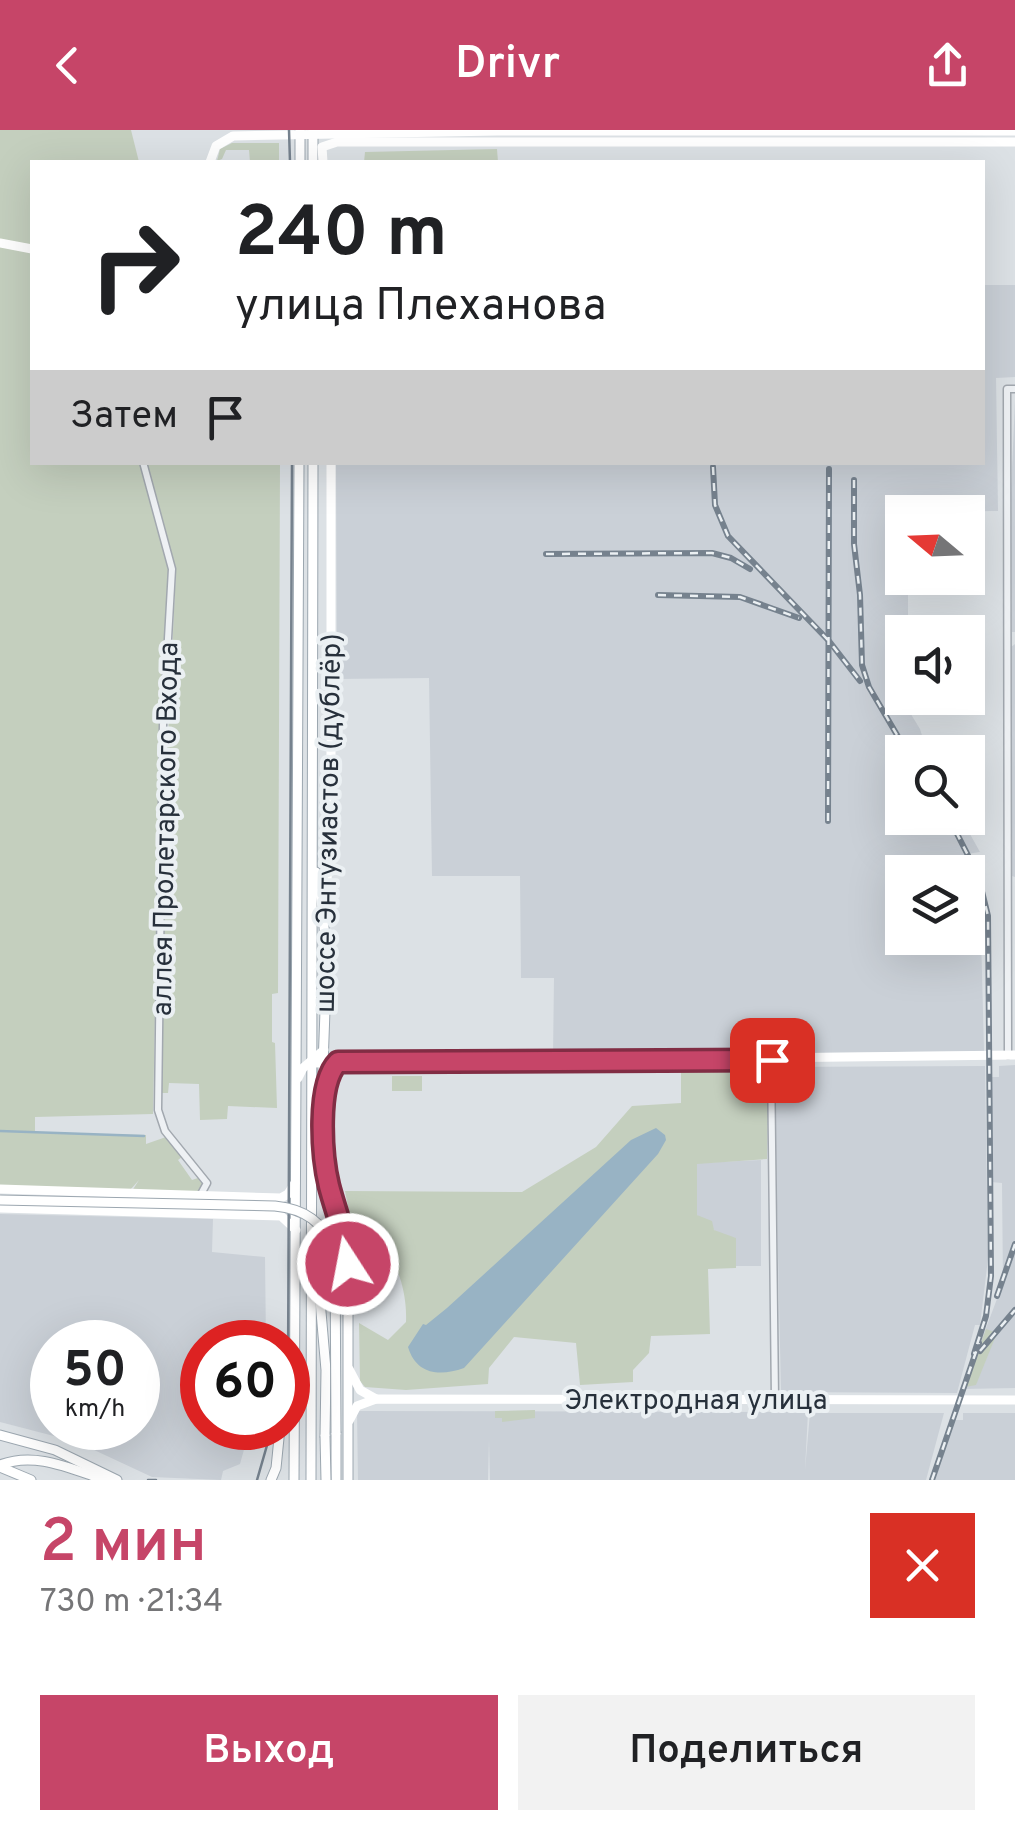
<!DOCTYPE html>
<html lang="ru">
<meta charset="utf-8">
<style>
body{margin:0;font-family:Overpass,sans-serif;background:#f2f2f2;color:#202124;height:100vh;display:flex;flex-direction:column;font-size:38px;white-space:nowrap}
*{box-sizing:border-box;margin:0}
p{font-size:32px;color:#757577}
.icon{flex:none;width:55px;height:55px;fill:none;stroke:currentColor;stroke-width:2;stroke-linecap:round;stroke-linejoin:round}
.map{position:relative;height:1350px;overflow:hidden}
.panel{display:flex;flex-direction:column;background:#fff;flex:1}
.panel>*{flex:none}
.top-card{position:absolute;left:30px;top:30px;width:955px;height:305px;border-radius:0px;box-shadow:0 10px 40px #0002;background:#fff;color:#202124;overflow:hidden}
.needle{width:65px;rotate:289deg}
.controls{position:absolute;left:885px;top:365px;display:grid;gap:20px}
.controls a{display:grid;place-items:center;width:100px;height:100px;border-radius:0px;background:#fff;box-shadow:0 10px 40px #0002;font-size:50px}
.speed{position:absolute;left:30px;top:1190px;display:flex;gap:20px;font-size:50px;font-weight:700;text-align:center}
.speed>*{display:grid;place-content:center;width:130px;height:130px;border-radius:50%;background:#fff;box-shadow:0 10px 40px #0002;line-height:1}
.speed small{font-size:25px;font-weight:400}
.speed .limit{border:15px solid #d22;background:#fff;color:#111}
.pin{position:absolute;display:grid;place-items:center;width:85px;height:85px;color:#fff;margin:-42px;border-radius:20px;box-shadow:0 5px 15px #0006}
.me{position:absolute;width:110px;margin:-55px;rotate:349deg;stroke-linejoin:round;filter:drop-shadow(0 0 8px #0008)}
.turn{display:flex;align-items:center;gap:35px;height:210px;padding:0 40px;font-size:45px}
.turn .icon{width:130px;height:130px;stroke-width:2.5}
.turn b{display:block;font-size:70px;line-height:85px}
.then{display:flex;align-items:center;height:95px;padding:0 40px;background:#0003;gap:20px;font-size:38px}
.round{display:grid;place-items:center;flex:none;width:105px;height:105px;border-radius:0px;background:#f2f2f2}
.summary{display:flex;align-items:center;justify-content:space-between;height:170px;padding:0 40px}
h1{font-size:60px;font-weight:600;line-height:75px;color:#c64568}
.button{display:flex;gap:20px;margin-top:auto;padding:20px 40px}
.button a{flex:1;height:115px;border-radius:0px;background:#c64568;color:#fff;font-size:40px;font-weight:600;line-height:115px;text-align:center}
.button a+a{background:#f2f2f2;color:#202124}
header{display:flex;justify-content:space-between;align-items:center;height:130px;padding:0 40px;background:#c64568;color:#fff;font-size:45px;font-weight:600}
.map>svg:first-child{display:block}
</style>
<header><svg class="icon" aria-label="back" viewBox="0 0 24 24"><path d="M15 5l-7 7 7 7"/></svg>Drivr<svg class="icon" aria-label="share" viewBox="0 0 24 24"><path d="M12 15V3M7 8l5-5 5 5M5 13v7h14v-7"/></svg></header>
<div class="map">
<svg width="1015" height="1350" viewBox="0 0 1015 1350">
<rect width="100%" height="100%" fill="#dce1e5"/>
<g fill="#cad0d7" fill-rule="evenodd">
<path d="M 983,155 L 1015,155 L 1015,247 L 996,248 L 998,381 L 902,382 L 902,448 L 908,448 L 908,502 L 902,502 L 902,568 L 909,568 L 909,581 L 920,599 L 927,622 L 902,622 L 902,688 L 961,688 L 980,722 L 967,724 L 980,766 L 984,921 L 553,926 L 554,848 L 521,848 L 520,746 L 432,746 L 429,548 L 337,549 L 336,333 L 982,332 ZM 902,742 L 968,742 L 968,808 L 902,808 Z"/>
<path d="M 1015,271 L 1015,502 L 1012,502 L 1011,362 Z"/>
<path d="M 1015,514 L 1015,747 L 1012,746 L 1011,517 Z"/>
<path d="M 1015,935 L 1015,1258 L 963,1259 L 1003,1153 L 1002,1053 L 991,1052 L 990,947 L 999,947 L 999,936 Z"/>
<path d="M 985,936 L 988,1129 L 980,1195 L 975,1195 L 957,1263 L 781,1262 L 774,937 Z"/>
<path d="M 761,1030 L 761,1136 L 736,1136 L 735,1108 L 720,1105 L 697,1085 L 697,1033 Z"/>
<path d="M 0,1084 L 213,1089 L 212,1122 L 265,1127 L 266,1212 L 202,1212 L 202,1298 L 250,1298 L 240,1334 L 223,1341 L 221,1350 L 152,1347 L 77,1312 L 0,1292 ZM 52,1212 L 138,1212 L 138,1298 L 52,1298 Z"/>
<path d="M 357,1281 L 808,1282 L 805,1340 L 810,1283 L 944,1283 L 926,1350 L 490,1350 L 489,1310 L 488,1350 L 358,1350 Z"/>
<path d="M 963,1283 L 1015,1283 L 1015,1350 L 935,1350 L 954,1290 L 963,1290 Z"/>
</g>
<g fill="#c4cfbe">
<path d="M 0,0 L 131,0 L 139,32 L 32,32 L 32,332 L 140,333 L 169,439 L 159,680 L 153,984 L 35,987 L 35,1003 L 146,1005 L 146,1014 L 166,1007 L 182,1027 L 178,1030 L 192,1050 L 198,1048 L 203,1055 L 198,1062 L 132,1061 L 139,1050 L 130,1060 L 0,1056 Z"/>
<path d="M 232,13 L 279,13 L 279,32 L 250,32 L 249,20 L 226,20 L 222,29 L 217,31 L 220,19 Z"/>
<path d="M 497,19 L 498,32 L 364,32 L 365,22 Z"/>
<path d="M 146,333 L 280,333 L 278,863 L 272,864 L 272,912 L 275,913 L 277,978 L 228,976 L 227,989 L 200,990 L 199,954 L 169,953 L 168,963 L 162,963 L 165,672 L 176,439 Z"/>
<path d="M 745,937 L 769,939 L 767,1029 L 697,1034 L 697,1085 L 712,1091 L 714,1100 L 736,1108 L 736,1138 L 708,1139 L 710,1204 L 651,1206 L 649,1223 L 633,1240 L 633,1252 L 580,1255 L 576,1213 L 514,1207 L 489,1238 L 488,1254 L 406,1260 L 365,1257 L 360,1251 L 359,1193 L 388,1210 L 406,1192 C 407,1168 401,1144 389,1123 L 357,1124 L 345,1061 L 522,1062 L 596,1017 L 632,976 L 681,973 L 681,939 Z"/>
<rect x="392" y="946" width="30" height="15"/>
<path d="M 986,1199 L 997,1203 L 976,1255 L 965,1257 Z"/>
<path d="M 535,1280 L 535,1288 L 502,1292 L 502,1288 L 495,1288 L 495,1281 Z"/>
</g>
<path fill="#98b3c4" d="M 656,998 L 665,1005 L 666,1010 L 658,1024 L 464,1238 C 439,1247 416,1244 408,1217 L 423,1194 L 426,1195 L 447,1178 L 631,1010 Z"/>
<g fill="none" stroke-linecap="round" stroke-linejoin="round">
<path stroke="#98b3c4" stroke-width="2.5" d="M 0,1001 L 144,1006"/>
<defs>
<g id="street">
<path d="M 143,332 L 172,439 L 163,595 L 158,980 L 165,1001 L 207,1053 L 201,1064"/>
<path d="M 1008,925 L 1007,259 L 1015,259"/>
<path d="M 771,929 L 775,1269"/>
</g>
<g id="primary">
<path d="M 313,0 L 313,32"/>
<path d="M 300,32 L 300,0"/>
<path d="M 316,742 C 338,838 314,938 326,1036 C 330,1069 345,1100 348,1134 L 348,1350"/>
<path d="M 316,1124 L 326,1240 L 325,1306"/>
<path d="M 0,1305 L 55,1320 L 117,1350"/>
<path d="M 0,1335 C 35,1321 71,1339 105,1350"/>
<path d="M 0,1337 L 31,1350"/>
<path d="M 271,1350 L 276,1338 L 280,1298"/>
<path d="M 294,1350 L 299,332"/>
<path d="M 311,1350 L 313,332"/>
<path d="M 336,1350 L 336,1303"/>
</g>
</defs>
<use href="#street" stroke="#a2a8af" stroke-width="9"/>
<use href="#primary" stroke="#9ca7b0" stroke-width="11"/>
<use href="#street" stroke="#eef1f4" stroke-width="6"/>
<g stroke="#fff" stroke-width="9">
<path d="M 210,32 L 216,16 L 233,6 L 497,1 L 1015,1"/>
<path d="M 323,32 L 322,17 L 337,12 L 1015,12"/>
<path d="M 0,113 L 32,119"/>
<path d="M 326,785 L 331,624 L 331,332"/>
<path d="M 312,933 L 1015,925"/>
<path d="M 298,948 L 303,938 L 324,920"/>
<path d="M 0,1059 L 281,1068 L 288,1064 L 295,1053"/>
<path d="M 0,1078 L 281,1086 L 296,1100"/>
<path d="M 349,1239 L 360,1260 L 376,1269"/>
<path d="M 349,1291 L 357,1276 L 376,1269 L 1015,1270"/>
</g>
<use href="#primary" stroke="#fff" stroke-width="9"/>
<g stroke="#76828e" stroke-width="2.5">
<path d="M 289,0 L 290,32"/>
<path d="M 288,1245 L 292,332"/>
<path d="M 148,1350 L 156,1350"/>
<path d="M 257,1350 L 272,1298"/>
</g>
<defs>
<g id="rail">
<path d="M 713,337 L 715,375 L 728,406 L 829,511 L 860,551"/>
<path d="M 854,350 L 854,414 L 860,465 L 862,535 L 869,557 L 907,622"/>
<path d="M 546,424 L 712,423 L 731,428 L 750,439"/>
<path d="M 658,465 L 740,467 L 799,488"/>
<path d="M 949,688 L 978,745 L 988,786 L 991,1146 L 986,1186 L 974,1224"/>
<path d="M 828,691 L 829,339"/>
<path d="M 997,1166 L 1015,1114"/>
<path d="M 980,1221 L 1015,1180"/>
<path d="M 932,1350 L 979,1213"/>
</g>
</defs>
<use href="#rail" stroke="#76828e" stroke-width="6"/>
<use href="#rail" stroke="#ebf0f3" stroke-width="2.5" stroke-dasharray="8" stroke-linecap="butt"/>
<defs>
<g id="primary-bridge">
<path d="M 0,1070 L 275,1076 C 305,1079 323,1092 335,1120 L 336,1303"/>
<path d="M 325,1306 L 326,1350"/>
</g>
</defs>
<use href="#primary-bridge" stroke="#9ca7b0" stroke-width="11" stroke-linecap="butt"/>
<use href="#primary-bridge" stroke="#fff" stroke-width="9"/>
</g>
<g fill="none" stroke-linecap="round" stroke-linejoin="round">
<defs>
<path id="route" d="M 348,1134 C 346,1106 336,1083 329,1056 C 322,1027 316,954 338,932 L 772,930"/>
</defs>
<use href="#route" stroke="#812d44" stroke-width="25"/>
<use href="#route" stroke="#c64568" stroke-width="18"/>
</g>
<g text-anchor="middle" stroke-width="8" stroke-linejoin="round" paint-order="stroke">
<g font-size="28" fill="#27303b" stroke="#ebf0f3">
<text transform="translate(327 693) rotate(-89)" y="10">шоссе Энтузиастов (дублёр)</text>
<text transform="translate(164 699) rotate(-89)" y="10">аллея Пролетарского Входа</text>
<text x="696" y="1279">Электродная улица</text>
</g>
</g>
</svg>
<div class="controls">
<a><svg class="needle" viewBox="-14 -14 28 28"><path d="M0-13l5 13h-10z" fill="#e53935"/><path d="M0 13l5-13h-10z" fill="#757577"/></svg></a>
<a><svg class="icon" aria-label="sound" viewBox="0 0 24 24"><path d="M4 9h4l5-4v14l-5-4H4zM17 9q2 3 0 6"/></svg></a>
<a><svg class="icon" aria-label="search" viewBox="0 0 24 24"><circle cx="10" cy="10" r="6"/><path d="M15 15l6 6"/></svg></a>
<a><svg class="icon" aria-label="layers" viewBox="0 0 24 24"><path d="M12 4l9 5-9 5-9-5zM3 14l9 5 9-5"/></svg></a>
</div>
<div class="speed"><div>50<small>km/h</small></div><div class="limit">60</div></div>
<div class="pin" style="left:772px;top:930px;background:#d93025"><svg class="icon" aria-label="arrive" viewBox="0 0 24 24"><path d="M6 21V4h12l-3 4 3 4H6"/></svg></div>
<svg class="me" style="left:348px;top:1134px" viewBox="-20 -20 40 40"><circle r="17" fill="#c64568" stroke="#fff" stroke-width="3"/><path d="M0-11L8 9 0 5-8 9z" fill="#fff"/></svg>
<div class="top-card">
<div class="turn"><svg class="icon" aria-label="right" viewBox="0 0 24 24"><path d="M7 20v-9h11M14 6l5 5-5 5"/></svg><div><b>240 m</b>улица Плеханова</div></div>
<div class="then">Затем<svg class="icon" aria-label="arrive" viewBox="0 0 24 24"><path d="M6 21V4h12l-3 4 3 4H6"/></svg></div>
</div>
</div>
<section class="panel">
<div class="summary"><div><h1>2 мин</h1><p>730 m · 21:34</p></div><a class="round" style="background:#d93025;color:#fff"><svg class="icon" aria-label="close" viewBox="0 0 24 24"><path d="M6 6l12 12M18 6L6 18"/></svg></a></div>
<div class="button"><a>Выход</a><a>Поделиться</a></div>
</section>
